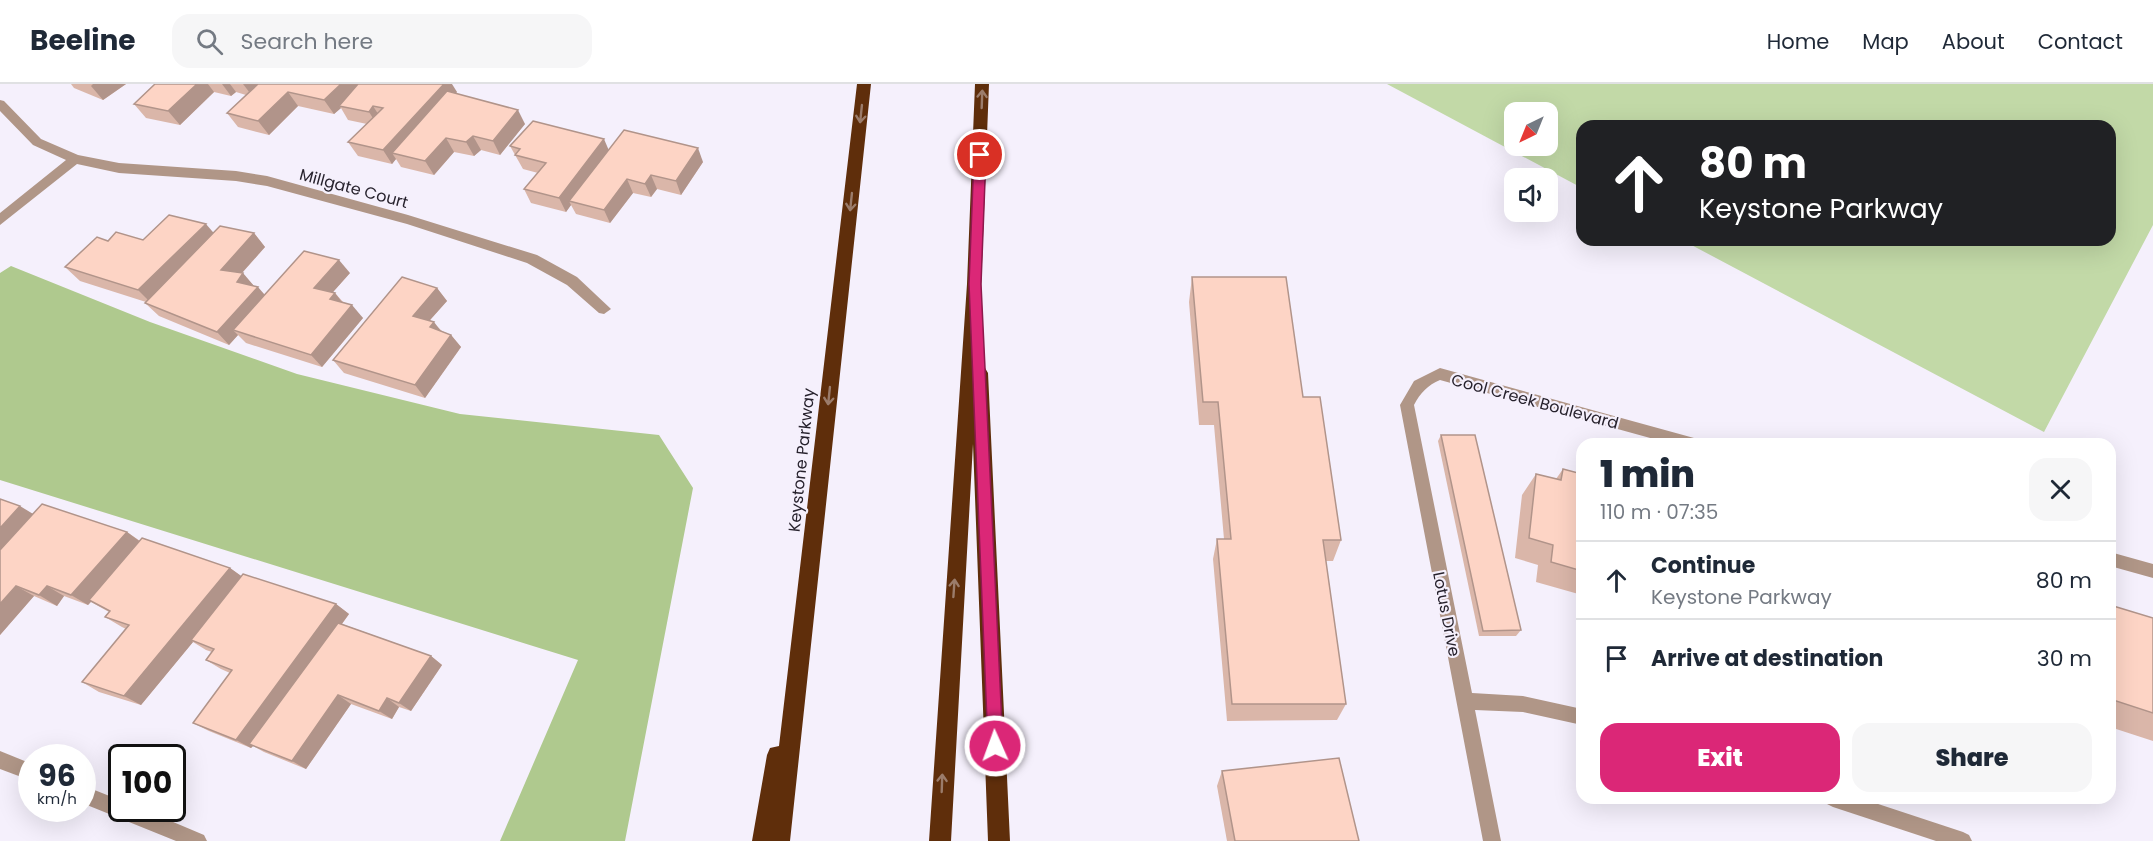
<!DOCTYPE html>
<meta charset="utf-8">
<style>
body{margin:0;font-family:Poppins,sans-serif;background:#f6f6f7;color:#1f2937;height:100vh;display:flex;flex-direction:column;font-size:22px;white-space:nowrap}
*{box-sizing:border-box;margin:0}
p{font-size:20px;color:#747a83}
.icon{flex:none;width:33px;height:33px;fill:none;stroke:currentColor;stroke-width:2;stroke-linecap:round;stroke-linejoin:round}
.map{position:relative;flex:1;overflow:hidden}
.drawer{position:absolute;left:1576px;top:354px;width:540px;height:366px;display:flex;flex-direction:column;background:#fff;border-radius:18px;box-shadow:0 6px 24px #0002}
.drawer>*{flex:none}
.top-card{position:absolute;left:1576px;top:36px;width:540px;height:126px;border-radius:18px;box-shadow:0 6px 24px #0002;background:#202124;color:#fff;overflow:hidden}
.needle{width:39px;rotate:223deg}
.controls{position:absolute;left:1504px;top:18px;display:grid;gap:12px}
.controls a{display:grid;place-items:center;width:54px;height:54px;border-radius:12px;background:#fff;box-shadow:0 6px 24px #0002;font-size:30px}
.speed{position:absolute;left:18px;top:660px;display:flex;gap:12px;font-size:30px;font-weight:700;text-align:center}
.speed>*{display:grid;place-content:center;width:78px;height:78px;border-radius:50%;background:#fff;box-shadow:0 6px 24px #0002;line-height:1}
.speed small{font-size:15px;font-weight:400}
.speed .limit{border:3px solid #111;border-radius:9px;background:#fff;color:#111}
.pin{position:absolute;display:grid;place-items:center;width:51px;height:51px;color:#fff;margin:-26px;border:3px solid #fff;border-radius:50%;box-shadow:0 2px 6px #0007}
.me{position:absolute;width:66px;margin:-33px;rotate:358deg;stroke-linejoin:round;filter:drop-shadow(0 0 4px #0008)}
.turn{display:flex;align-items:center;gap:21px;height:126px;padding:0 24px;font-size:27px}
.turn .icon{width:78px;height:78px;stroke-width:2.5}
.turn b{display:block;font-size:42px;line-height:51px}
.round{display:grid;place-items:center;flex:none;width:63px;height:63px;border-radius:18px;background:#f6f6f7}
.headline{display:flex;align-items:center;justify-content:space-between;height:102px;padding:0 24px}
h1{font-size:36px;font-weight:800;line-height:45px}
.button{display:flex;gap:12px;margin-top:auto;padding:12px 24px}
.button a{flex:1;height:69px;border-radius:18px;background:#db2777;color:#fff;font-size:24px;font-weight:800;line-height:69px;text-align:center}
.button a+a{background:#f6f6f7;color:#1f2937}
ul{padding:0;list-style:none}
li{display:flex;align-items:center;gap:18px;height:78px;padding:0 24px;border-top:2px solid #e0e1e3}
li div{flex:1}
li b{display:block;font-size:22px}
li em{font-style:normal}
header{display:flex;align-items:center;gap:36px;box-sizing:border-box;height:84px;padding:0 30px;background:#fff;border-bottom:2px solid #e0e1e3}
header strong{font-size:28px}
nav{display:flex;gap:33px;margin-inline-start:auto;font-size:21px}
.search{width:420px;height:54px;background:#f6f6f7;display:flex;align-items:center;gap:15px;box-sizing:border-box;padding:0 21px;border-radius:18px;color:#747a83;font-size:22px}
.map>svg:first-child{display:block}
</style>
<header>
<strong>Beeline</strong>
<div class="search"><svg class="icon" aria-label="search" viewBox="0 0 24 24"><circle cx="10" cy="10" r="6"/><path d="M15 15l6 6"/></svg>Search here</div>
<nav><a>Home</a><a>Map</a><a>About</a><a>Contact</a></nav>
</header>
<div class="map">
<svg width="2153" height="757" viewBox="0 0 2153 757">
<rect width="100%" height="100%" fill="#f5f0fc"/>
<path fill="#c2d9a7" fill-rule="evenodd" d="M 1387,0 L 2153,0 L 2153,141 L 2044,348 L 1682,156 L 2110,156 L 2110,42 L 1582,42 L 1582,104 ZM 1515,28 L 1548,28 L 1548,62 L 1515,62 Z"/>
<path fill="#afc98e" d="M 11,182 L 150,238 L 297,290 L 460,330 L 659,351 L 693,404 L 625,757 L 500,757 L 578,576 L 0,396 L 0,189 Z"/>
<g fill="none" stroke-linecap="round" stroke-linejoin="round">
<g fill="#b09687" fill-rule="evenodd">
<path d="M 0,16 L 4,17 L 41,55 L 78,71 L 119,79 L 236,87 L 267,92 L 408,131 L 537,171 L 577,193 L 611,225 L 604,230 L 599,229 L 567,201 L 527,179 L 407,140 L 267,102 L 236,97 L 119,89 L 77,80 L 0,141 L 0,129 L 66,76 L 33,61 L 0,27 Z"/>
<path d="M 1440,284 L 1694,354 L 1699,356 L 1701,360 L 1672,360 L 1440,296 C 1428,301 1420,309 1414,321 L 1472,609 L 1523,612 L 1582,625 L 1582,641 L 1523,628 L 1475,626 L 1501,757 L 1483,757 L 1400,321 L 1414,297 Z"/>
<path d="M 2110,468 L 2153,480 L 2153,494 L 2110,482 Z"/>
<path d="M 0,667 L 32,680 L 32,697 L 0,685 Z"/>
<path d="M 82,701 L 122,717 L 122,724 L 140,724 L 204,751 L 207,757 L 176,757 L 82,719 Z"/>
<path d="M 1824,714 L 1860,714 L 1963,748 L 1969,751 L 1972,757 L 1936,757 L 1833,723 L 1827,720 Z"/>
</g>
<g fill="#5f2e0b" fill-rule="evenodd">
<path d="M 857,0 L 871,0 L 790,757 L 752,757 L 767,671 L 770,664 L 779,662 Z"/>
<path d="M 975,0 L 989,0 L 978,282 L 985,284 L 988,289 L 1010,757 L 988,757 L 973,360 L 951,757 L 929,757 L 967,200 Z"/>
</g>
</g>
<g fill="#dab6a9">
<path d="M 71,0 L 126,0 L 103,16 L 74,4 Z"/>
<path d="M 155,0 L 444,0 L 457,8 L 456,9 L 525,40 L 500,71 L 481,66 L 474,72 L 454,68 L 434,91 L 401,83 L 396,75 L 392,80 L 358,72 L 348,58 L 367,40 L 348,36 L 341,24 L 334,30 L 298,22 L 269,51 L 238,43 L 227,29 L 246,11 L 236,8 L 231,12 L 214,8 L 180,41 L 146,34 L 134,20 Z"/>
<path d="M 510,62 L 609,66 L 703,78 L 681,111 L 657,105 L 651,113 L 633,109 L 610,139 L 576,130 L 571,121 L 566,128 L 531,119 L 524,105 L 538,89 L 523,85 Z"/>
<path d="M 213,148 L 254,149 L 265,163 L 242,189 L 254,202 L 265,211 L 350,189 L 333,208 L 335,209 L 343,218 L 363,234 L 322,283 L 246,259 L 238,251 L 229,261 L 159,232 L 145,219 L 146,218 L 80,197 L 65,183 L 108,157 L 143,156 Z"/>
<path d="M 1192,193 L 1303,313 L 1341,456 L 1333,477 L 1326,477 L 1346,620 L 1337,636 L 1227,637 L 1213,475 L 1217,455 L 1224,455 L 1214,341 L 1199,341 L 1189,218 Z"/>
<path d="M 437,204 L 447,217 L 430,236 L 442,247 L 451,251 L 461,263 L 425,314 L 344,289 L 333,276 Z"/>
<path d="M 1441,351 L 1521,546 L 1516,552 L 1479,552 L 1438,357 Z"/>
<path d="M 1563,385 L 1582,390 L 1582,511 L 1536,498 L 1538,481 L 1515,474 L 1522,411 L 1536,390 L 1556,395 Z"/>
<path d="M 0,415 L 33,430 L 127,448 L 140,457 L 230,484 L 241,492 L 336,520 L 349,530 L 342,540 L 431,572 L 442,581 L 411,627 L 399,623 L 392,635 L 351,620 L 306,685 L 264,668 L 253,662 L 251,664 L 209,647 L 193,639 L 230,589 L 221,585 L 206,576 L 212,568 L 206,566 L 193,558 L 141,621 L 99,608 L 82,598 L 126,545 L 122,543 L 105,533 L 109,528 L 91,518 L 88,521 L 64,512 L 57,522 L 34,512 L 0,551 Z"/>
<path d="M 2110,521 L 2153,534 L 2153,657 L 2110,643 Z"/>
<path d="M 1222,687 L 1359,757 L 1227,757 L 1217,702 Z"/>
</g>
<g fill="#b1948a">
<path d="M 93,0 L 126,0 L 103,16 L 91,2 Z"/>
<path d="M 197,0 L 208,0 L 214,8 L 180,41 L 168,27 Z"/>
<path d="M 222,0 L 230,0 L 236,8 L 231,12 Z"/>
<path d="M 243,0 L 266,0 L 253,13 Z"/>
<path d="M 341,0 L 365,0 L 339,22 L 341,24 L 334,30 L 324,16 Z"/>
<path d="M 444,0 L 452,0 L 457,8 L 400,71 L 392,69 L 396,75 L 392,80 L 383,66 Z"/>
<path d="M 288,8 L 298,22 L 269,51 L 258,37 Z"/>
<path d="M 373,22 L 382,36 L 378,42 L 369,28 Z"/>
<path d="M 518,26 L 525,40 L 500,71 L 493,57 Z"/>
<path d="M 473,52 L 481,66 L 474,72 L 466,58 Z"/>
<path d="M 446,54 L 454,68 L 434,91 L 425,77 Z"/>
<path d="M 604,55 L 610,69 L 569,117 L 571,121 L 566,128 L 559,114 Z"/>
<path d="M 698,64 L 703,78 L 681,111 L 676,97 Z"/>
<path d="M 651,91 L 657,105 L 651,113 L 645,100 Z"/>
<path d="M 627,95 L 633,109 L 610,139 L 604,126 Z"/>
<path d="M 206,140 L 218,154 L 151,219 L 138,206 Z"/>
<path d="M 254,149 L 265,163 L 233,199 L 221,186 Z"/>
<path d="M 339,176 L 350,189 L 325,217 L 314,204 Z"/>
<path d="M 243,189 L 254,202 L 237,198 Z"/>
<path d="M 258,203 L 270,217 L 233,246 L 238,251 L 229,261 L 217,248 Z"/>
<path d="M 437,204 L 447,217 L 422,245 L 413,232 Z"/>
<path d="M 335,209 L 345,222 L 330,215 Z"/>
<path d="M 352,221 L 363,234 L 322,283 L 311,271 Z"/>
<path d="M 434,238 L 444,251 L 430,243 Z"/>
<path d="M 451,251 L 461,263 L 425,314 L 415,301 Z"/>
<path d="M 20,422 L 38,433 L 0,474 L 0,444 Z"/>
<path d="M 127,448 L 142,459 L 88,521 L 71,511 Z"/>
<path d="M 230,484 L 244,494 L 191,556 L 193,558 L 141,621 L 124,612 Z"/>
<path d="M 16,502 L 34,512 L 0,551 L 0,520 Z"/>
<path d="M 47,502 L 64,512 L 57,522 L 39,511 Z"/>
<path d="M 336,520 L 349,530 L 253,662 L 249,660 L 253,662 L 251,664 L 236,656 Z"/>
<path d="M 431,572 L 442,581 L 411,627 L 399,619 Z"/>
<path d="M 338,611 L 351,620 L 306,685 L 292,677 Z"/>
<path d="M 387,614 L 399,623 L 392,635 L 379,627 Z"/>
</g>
<g fill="#fdd4c5" stroke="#b1948a" stroke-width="1.5">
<path d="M 155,0 L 197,0 L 168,27 L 134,20 Z"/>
<path d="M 258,0 L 341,0 L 324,16 L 288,8 L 258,37 L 227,29 Z"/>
<path d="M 358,0 L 444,0 L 383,66 L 348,58 L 383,24 L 373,22 L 369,28 L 339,22 Z"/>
<path d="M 447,7 L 518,26 L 493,57 L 473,52 L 466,58 L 446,54 L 425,77 L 392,69 Z"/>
<path d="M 533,37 L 604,55 L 559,114 L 524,105 L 546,79 L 515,71 L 520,65 L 510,62 Z"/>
<path d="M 624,46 L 698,64 L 676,97 L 651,91 L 645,100 L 627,95 L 604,126 L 569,117 Z"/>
<path d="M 169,131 L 206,140 L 138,206 L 65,183 L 97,153 L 108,157 L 116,148 L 143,156 Z"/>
<path d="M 220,142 L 254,149 L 221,186 L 243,189 L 237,198 L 258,203 L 217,248 L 145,219 Z"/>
<path d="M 304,167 L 339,176 L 314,204 L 335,209 L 330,215 L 352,221 L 311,271 L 233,246 Z"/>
<path d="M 402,193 L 437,204 L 413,232 L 434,238 L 430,243 L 451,251 L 415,301 L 333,276 Z"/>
<path d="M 1192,193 L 1286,193 L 1303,313 L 1320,313 L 1341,456 L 1323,456 L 1346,620 L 1232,620 L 1217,455 L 1231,455 L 1218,318 L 1203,318 Z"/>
<path d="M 1441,351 L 1475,351 L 1521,546 L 1483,547 Z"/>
<path d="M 1563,385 L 1582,390 L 1582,487 L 1551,478 L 1553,461 L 1529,454 L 1536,390 L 1561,396 Z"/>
<path d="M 0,415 L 20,422 L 0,444 Z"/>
<path d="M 42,420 L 127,448 L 71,511 L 47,502 L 39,511 L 16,502 L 0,520 L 0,466 Z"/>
<path d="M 142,454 L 230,484 L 124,612 L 82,598 L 129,541 L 105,533 L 110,527 L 89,516 Z"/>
<path d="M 243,490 L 336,520 L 236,656 L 193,639 L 232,586 L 206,576 L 214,565 L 191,556 Z"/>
<path d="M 2110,521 L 2153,534 L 2153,629 L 2110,615 Z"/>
<path d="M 338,539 L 431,572 L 399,619 L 387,614 L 379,627 L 338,611 L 292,677 L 249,660 Z"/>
<path d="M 1339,674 L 1359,757 L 1235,757 L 1222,687 Z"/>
</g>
<defs><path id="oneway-shaft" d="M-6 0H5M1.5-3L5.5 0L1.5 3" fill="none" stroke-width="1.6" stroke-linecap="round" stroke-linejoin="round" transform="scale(1.5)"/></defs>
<g stroke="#9b7c6b">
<use href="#oneway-shaft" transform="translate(982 15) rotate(-88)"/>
<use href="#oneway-shaft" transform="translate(861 30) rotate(96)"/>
<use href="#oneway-shaft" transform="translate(851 118) rotate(96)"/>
<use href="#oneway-shaft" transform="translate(829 312) rotate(96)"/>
<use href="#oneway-shaft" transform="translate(954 504) rotate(-86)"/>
<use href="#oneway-shaft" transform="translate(942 699) rotate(-88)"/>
</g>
<path fill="#db2777" stroke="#8e194d" stroke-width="1.5" d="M 980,67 L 986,71 L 981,200 L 1003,662 L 1001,667 L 995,670 L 990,667 L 988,662 L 969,200 L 974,71 Z"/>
<g text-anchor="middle" stroke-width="4.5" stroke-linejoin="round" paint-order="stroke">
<g font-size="16" fill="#27222d" stroke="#f5f0fc">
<text transform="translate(354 104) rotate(15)" y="6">Millgate Court</text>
<text transform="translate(1535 317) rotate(15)" y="6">Cool Creek Boulevard</text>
<text transform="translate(801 376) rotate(-84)" y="6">Keystone Parkway</text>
<text transform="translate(1447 530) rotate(79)" y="6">Lotus Drive</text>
</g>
</g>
</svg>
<div class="controls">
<a><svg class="needle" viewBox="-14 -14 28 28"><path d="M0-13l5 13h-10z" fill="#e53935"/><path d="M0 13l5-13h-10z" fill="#747a83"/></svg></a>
<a><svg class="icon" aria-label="sound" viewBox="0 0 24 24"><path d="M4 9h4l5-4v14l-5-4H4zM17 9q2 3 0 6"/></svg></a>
</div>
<div class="speed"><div>96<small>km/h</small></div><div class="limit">100</div></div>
<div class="pin" style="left:980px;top:71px;background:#d93025"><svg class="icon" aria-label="arrive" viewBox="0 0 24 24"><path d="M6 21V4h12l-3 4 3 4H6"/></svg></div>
<svg class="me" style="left:995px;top:662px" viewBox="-20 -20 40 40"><circle r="17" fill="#db2777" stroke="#fff" stroke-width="3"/><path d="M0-11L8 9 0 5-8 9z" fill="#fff"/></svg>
<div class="top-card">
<div class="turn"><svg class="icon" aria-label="ahead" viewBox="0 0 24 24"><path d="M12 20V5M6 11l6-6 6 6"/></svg><div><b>80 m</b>Keystone Parkway</div></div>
</div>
<section class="drawer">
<div class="headline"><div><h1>1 min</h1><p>110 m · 07:35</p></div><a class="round"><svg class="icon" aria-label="close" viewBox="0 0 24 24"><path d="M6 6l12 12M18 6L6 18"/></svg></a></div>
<ul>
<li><svg class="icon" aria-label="ahead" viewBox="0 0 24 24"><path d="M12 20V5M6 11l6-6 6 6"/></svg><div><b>Continue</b><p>Keystone Parkway</p></div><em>80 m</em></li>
<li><svg class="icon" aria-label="arrive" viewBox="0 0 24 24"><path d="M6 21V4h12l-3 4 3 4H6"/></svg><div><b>Arrive at destination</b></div><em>30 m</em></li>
</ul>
<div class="button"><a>Exit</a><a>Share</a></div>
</section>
</div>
